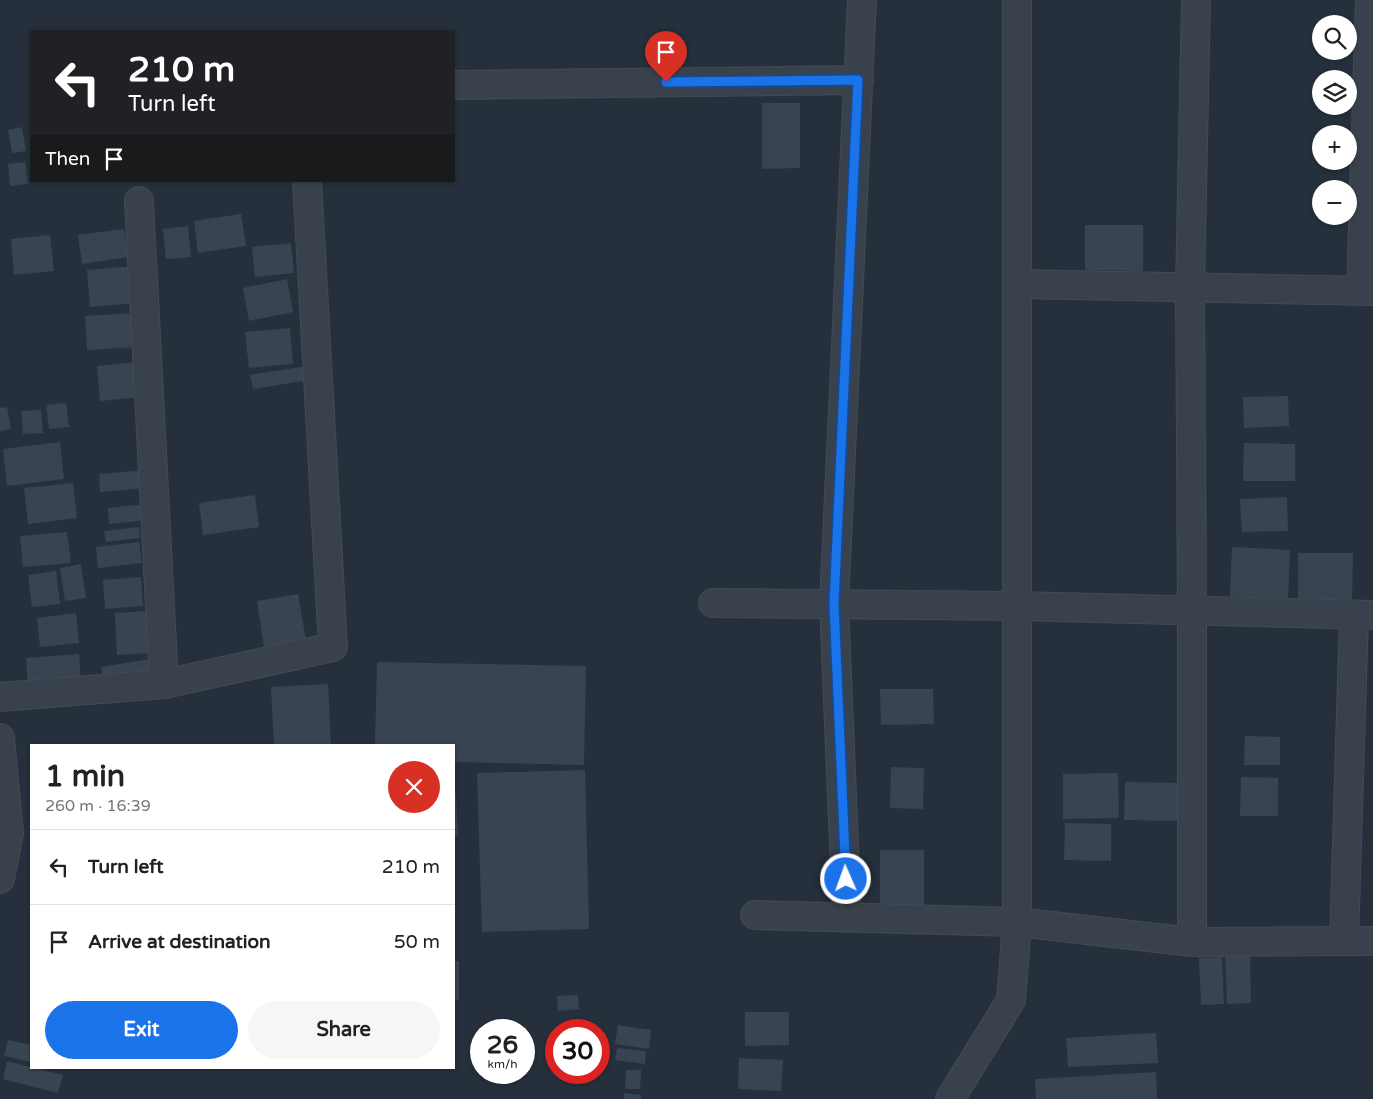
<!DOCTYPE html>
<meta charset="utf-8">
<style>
body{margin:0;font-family:"Varela Round",sans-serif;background:#f6f6f6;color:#222;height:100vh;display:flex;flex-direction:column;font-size:19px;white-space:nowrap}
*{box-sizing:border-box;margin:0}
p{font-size:16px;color:#767676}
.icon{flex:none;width:28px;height:28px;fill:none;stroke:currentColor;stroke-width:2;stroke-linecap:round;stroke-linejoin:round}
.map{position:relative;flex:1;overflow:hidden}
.details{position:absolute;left:30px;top:744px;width:425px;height:325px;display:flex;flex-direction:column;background:#fff;border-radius:0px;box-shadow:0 1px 4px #0004}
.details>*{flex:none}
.hud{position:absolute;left:30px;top:30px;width:425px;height:152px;border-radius:0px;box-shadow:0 1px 4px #0004;background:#202124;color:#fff;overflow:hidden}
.tools{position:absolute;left:1312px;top:15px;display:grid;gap:10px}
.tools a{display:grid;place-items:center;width:45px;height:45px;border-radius:50%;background:#fff;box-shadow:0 1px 4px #0004;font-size:25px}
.speed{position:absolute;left:470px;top:1019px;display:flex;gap:10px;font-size:25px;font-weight:700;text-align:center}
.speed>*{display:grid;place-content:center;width:65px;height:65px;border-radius:50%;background:#fff;box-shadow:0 1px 4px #0004;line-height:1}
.speed small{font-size:12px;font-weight:400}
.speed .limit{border:8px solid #d22;background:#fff;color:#111}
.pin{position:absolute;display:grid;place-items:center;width:42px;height:42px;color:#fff;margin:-51px -21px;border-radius:50% 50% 50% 0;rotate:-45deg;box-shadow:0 0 5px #0007}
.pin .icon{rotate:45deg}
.me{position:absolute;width:55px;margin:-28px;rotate:358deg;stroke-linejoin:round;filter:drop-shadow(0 0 4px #0008)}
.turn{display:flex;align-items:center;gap:18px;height:105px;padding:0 15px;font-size:22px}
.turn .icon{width:65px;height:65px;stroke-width:2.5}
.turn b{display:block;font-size:35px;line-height:42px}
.then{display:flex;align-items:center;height:48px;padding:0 15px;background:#0003;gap:10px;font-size:19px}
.round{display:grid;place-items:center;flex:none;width:52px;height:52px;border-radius:26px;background:#f6f6f6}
.summary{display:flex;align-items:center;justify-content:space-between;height:85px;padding:0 15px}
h1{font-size:30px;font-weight:700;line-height:38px}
.action{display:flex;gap:10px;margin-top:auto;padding:10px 15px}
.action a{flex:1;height:58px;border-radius:30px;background:#1a73e8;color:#fff;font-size:20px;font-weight:700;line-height:58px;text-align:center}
.action a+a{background:#f6f6f6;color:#222}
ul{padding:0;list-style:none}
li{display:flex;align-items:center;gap:15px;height:75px;padding:0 15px;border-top:1px solid #e0e0e0}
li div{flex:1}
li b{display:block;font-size:19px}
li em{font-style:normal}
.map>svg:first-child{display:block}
</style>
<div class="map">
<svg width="1373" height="1099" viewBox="0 0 1373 1099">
<rect width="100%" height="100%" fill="#25303c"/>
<g fill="#384452">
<path d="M 762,103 L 800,103 L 800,168 L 762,169 Z"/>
<path d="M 22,127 L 26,151 L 12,153 L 8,130 Z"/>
<path d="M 25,162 L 28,184 L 10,186 L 8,164 Z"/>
<path d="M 241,214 L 246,246 L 198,253 L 194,221 Z"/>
<path d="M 1085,225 L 1143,225 L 1143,271 L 1085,270 Z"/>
<path d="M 188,226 L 191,257 L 166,259 L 163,229 Z"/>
<path d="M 124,229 L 129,257 L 82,264 L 78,235 Z"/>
<path d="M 50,235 L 54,271 L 14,275 L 11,239 Z"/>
<path d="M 291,243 L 294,273 L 255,277 L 252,247 Z"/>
<path d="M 135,266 L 138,303 L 90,307 L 87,270 Z"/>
<path d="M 287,279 L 293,312 L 249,321 L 243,288 Z"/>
<path d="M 134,313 L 137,347 L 87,350 L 85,316 Z"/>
<path d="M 290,328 L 293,364 L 249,368 L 245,332 Z"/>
<path d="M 139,362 L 143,397 L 100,401 L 97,366 Z"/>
<path d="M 307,366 L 310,380 L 253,389 L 250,375 Z"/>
<path d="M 1288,396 L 1289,426 L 1244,428 L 1243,397 Z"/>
<path d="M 66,403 L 69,427 L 49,429 L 46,405 Z"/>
<path d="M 7,407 L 11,429 L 0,431 L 0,408 Z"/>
<path d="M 41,410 L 43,433 L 23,434 L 21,411 Z"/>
<path d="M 60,442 L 64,479 L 7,486 L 3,449 Z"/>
<path d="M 1244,443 L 1295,444 L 1295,481 L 1243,481 Z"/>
<path d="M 145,470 L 146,488 L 100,492 L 99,474 Z"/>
<path d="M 73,483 L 77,518 L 28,524 L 24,488 Z"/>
<path d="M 255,495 L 259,527 L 203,535 L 199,503 Z"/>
<path d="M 1287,497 L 1288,531 L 1242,532 L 1240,499 Z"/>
<path d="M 146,504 L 148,520 L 109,524 L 108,508 Z"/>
<path d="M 139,527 L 140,538 L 106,542 L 104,531 Z"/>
<path d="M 67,532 L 71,563 L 23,567 L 20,536 Z"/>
<path d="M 139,542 L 142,563 L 98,568 L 96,547 Z"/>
<path d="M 1232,547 L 1290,550 L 1288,599 L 1230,596 Z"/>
<path d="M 1298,553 L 1353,553 L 1352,599 L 1298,599 Z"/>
<path d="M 81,564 L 86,598 L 65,601 L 60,568 Z"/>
<path d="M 56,571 L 60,604 L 32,607 L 28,575 Z"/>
<path d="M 141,577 L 143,606 L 105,609 L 103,580 Z"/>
<path d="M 298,594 L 306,640 L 264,647 L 257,601 Z"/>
<path d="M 147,611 L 150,653 L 117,655 L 115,613 Z"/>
<path d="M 76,613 L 79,643 L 40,647 L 37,618 Z"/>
<path d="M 79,654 L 81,682 L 28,686 L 26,658 Z"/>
<path d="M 150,659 L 152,672 L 103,680 L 101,667 Z"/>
<path d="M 377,662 L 586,666 L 584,765 L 454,762 L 454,745 L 375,745 Z"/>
<path d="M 328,684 L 331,745 L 274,745 L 271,687 Z"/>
<path d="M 880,689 L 933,689 L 934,724 L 881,725 Z"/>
<path d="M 1245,736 L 1280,737 L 1280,765 L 1244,765 Z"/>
<path d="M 891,767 L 924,768 L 923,809 L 890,808 Z"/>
<path d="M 585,770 L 589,929 L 482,932 L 477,773 Z"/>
<path d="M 1118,773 L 1119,818 L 1063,819 L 1063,774 Z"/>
<path d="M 1241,777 L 1278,778 L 1278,816 L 1240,816 Z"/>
<path d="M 1125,782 L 1184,783 L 1183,821 L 1124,820 Z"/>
<path d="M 454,794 L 456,794 L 458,836 L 454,836 Z"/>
<path d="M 1065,823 L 1111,824 L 1111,861 L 1064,860 Z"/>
<rect x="880" y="850" width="44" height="58"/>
<path d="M 1250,954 L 1251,1003 L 1227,1004 L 1225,955 Z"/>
<path d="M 1222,957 L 1224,1004 L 1201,1005 L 1199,958 Z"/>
<rect x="454" y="961" width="5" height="39"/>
<path d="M 578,995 L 579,1009 L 558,1011 L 557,996 Z"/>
<path d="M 745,1012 L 789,1012 L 789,1045 L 745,1046 Z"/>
<path d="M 618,1025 L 651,1030 L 649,1049 L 615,1044 Z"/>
<path d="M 1156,1033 L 1158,1063 L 1068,1067 L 1066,1038 Z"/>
<path d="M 8,1040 L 31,1045 L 31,1062 L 4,1056 Z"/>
<path d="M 617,1048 L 646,1051 L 645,1064 L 615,1060 Z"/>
<path d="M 739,1058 L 783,1060 L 781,1091 L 738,1089 Z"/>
<path d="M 7,1061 L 63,1075 L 58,1093 L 3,1079 Z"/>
<path d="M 626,1070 L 641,1070 L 640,1089 L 625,1089 Z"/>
<path d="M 1156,1072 L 1157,1099 L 1036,1099 L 1035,1079 Z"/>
<path d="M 624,1093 L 641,1095 L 641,1099 L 624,1099 Z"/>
</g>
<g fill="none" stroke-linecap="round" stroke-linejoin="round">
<defs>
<g id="street">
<path d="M 454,85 L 859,80"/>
<path d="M 139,201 L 164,684"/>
<path d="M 1017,284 L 1373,291"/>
<path d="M 1361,291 L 1370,0"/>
<path d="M 713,603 L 1017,606 L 1373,615"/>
<path d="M 0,697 L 164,684 L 333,647 L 307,181"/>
<path d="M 0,738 L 9,833 L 0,879"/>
<path d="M 755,915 L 1017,922 L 1192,942 L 1192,610 L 1190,287 L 1196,0"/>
<path d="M 847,918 L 834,604 L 862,0"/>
<path d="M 1344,941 L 1354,615"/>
<path d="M 1192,942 L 1373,941"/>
<path d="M 950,1099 L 1011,1000 L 1017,922 L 1017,0"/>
</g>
</defs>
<use href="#street" stroke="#424b55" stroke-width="30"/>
<use href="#street" stroke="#39424c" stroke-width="28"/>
</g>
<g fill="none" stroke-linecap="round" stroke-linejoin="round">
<defs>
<path id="route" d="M 666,82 L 858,80 L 834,604 L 846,879"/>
</defs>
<use href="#route" stroke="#114b97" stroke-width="12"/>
<use href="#route" stroke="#1a73e8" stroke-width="9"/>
</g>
</svg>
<div class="tools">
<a><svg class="icon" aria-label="search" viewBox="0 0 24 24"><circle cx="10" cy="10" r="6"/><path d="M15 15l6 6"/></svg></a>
<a><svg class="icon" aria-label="layers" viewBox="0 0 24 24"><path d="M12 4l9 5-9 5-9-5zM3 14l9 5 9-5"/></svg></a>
<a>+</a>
<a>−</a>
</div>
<div class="speed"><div>26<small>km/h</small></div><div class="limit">30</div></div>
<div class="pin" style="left:666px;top:82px;background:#d93025"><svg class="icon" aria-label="arrive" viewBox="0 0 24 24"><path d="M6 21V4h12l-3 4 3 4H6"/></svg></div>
<svg class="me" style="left:846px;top:879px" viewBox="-20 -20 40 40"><circle r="17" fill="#1a73e8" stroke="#fff" stroke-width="3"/><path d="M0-11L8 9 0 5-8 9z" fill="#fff"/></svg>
<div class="hud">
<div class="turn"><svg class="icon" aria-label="left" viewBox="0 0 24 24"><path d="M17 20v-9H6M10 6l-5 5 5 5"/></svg><div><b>210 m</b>Turn left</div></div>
<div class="then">Then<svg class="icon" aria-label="arrive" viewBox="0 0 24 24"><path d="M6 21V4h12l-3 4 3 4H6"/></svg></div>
</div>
<section class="details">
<div class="summary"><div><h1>1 min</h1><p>260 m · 16:39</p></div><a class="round" style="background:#d93025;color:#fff"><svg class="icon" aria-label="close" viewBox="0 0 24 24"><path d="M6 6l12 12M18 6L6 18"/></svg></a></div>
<ul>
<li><svg class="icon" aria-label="left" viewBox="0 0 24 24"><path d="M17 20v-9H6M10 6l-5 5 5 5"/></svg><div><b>Turn left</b></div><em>210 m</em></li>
<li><svg class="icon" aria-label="arrive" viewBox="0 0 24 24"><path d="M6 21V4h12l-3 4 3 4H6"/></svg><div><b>Arrive at destination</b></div><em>50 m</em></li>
</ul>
<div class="action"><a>Exit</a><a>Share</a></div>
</section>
</div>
